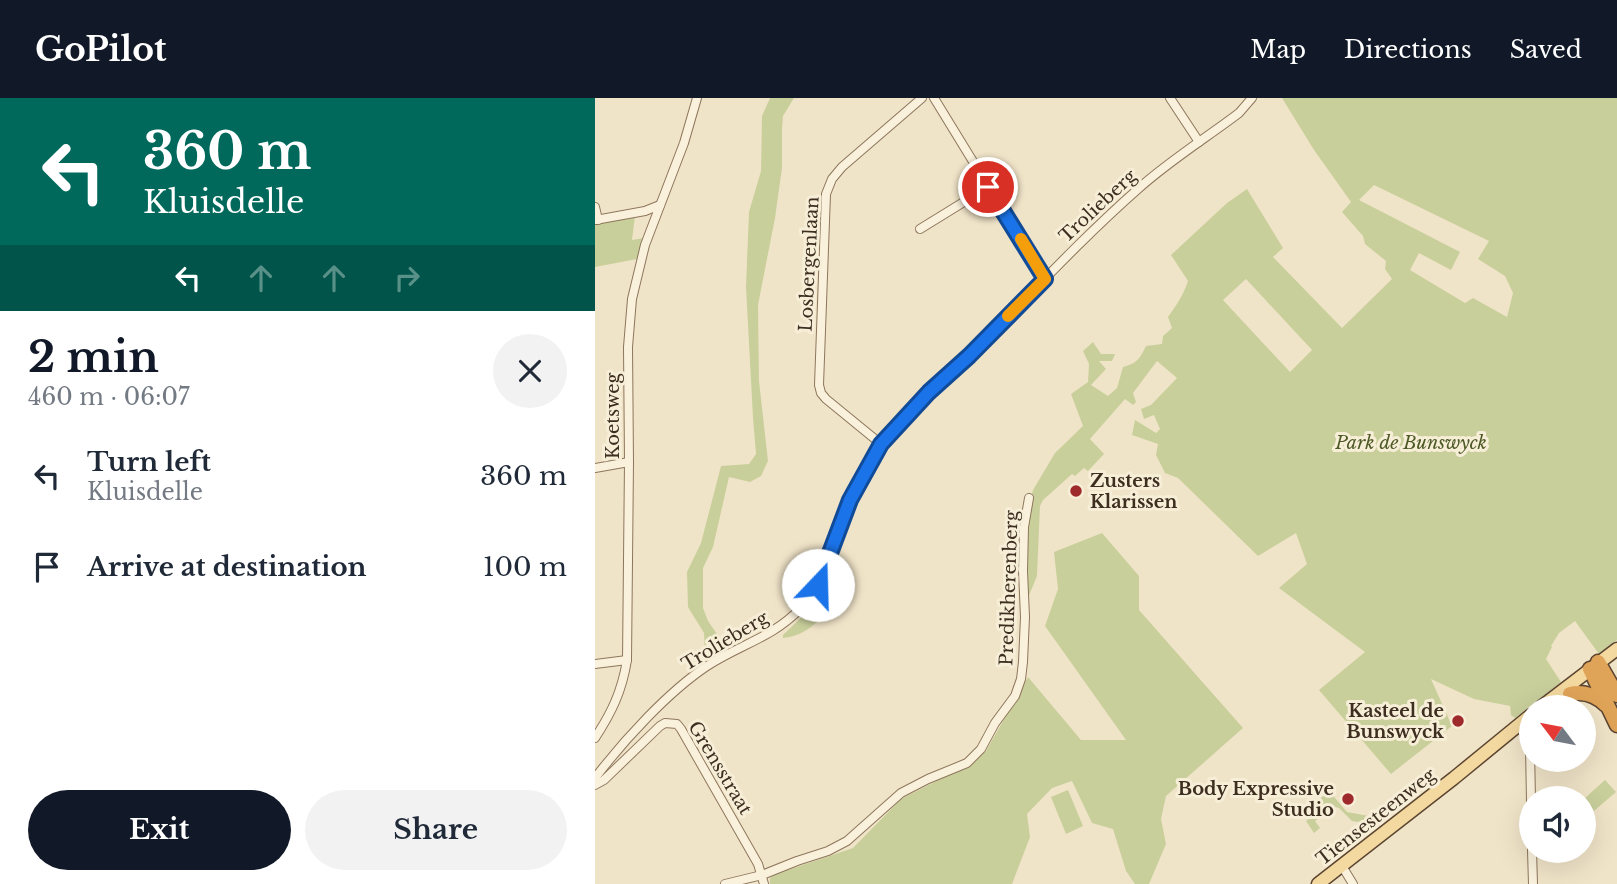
<!DOCTYPE html>
<meta charset="utf-8">
<style>
body{margin:0;font-family:"Libre Baskerville",serif;background:#f2f2f3;color:#1f2937;height:100vh;display:flex;flex-direction:column;font-size:26px;white-space:nowrap}
*{box-sizing:border-box;margin:0}
p{font-size:23px;color:#747a83}
.icon{flex:none;width:38px;height:38px;fill:none;stroke:currentColor;stroke-width:2;stroke-linecap:round;stroke-linejoin:round}
.map{position:relative;flex:1;overflow:hidden}
.details{display:flex;flex-direction:column;background:#fff;width:595px}
.details>*{flex:none}
.hud{background:#00695c;color:#fff;overflow:hidden}
.needle{width:46px;rotate:302deg}
.controls{position:absolute;left:924px;top:597px;display:grid;gap:14px}
.controls a{display:grid;place-items:center;width:77px;height:77px;border-radius:50%;background:#fff;box-shadow:0 7px 28px #0002;font-size:35px}
.pin{position:absolute;display:grid;place-items:center;width:60px;height:60px;color:#fff;margin:-30px;border:4px solid #fff;border-radius:50%;box-shadow:0 2px 7px #0007}
.me{position:absolute;width:77px;margin:-38px;rotate:21deg;stroke-linejoin:round;filter:drop-shadow(0 0 5px #0008)}
.turn{display:flex;align-items:center;gap:24px;height:147px;padding:0 28px;font-size:32px}
.turn .icon{width:91px;height:91px;stroke-width:2.5}
.turn b{display:block;font-size:49px;line-height:60px}
.lanes{display:flex;align-items:center;height:66px;padding:0 28px;background:#0003;justify-content:center;gap:35px;direction:ltr}
.lanes .off{opacity:.35}
.round{display:grid;place-items:center;flex:none;width:74px;height:74px;border-radius:37px;background:#f2f2f3}
.overview{display:flex;align-items:center;justify-content:space-between;height:119px;padding:0 28px}
h1{font-size:42px;font-weight:700;line-height:52px;color:#111827}
.button{display:flex;gap:14px;margin-top:auto;padding:14px 28px}
.button a{flex:1;height:80px;border-radius:42px;background:#111827;color:#fff;font-size:28px;font-weight:700;line-height:80px;text-align:center}
.button a+a{background:#f2f2f3;color:#1f2937}
ul{padding:0;list-style:none}
li{display:flex;align-items:center;gap:21px;height:91px;padding:0 28px}
li div{flex:1}
li b{display:block;font-size:26px}
li em{font-style:normal}
header{display:flex;align-items:center;gap:42px;box-sizing:border-box;height:98px;padding:0 35px;background:#111827;color:#fff}
header strong{font-size:33px}
nav{display:flex;gap:38px;margin-inline-start:auto;font-size:24px}
main{display:flex;flex:1;min-height:0}
.map>svg:first-child{display:block}
</style>
<header>
<strong>GoPilot</strong>
<nav><a>Map</a><a>Directions</a><a>Saved</a></nav>
</header>
<main>
<section class="details">
<div class="hud">
<div class="turn"><svg class="icon" aria-label="left" viewBox="0 0 24 24"><path d="M17 20v-9H6M10 6l-5 5 5 5"/></svg><div><b>360 m</b>Kluisdelle</div></div>
<div class="lanes"><svg class="icon" aria-label="left" viewBox="0 0 24 24"><path d="M17 20v-9H6M10 6l-5 5 5 5"/></svg><svg class="icon off" aria-label="ahead" viewBox="0 0 24 24"><path d="M12 20V5M6 11l6-6 6 6"/></svg><svg class="icon off" aria-label="ahead" viewBox="0 0 24 24"><path d="M12 20V5M6 11l6-6 6 6"/></svg><svg class="icon off" aria-label="right" viewBox="0 0 24 24"><path d="M7 20v-9h11M14 6l5 5-5 5"/></svg></div>
</div>
<div class="overview"><div><h1>2 min</h1><p>460 m · 06:07</p></div><a class="round"><svg class="icon" aria-label="close" viewBox="0 0 24 24"><path d="M6 6l12 12M18 6L6 18"/></svg></a></div>
<ul>
<li><svg class="icon" aria-label="left" viewBox="0 0 24 24"><path d="M17 20v-9H6M10 6l-5 5 5 5"/></svg><div><b>Turn left</b><p>Kluisdelle</p></div><em>360 m</em></li>
<li><svg class="icon" aria-label="arrive" viewBox="0 0 24 24"><path d="M6 21V4h12l-3 4 3 4H6"/></svg><div><b>Arrive at destination</b></div><em>100 m</em></li>
</ul>
<div class="button"><a>Exit</a><a>Share</a></div>
</section>
<div class="map">
<svg width="1022" height="786" viewBox="0 0 1022 786">
<rect width="100%" height="100%" fill="#f0e4c8"/>
<g fill="#c9cf9b" fill-rule="evenodd">
<path d="M 175,0 L 199,0 L 188,18 L 187,31 L 187,70 L 180,120 L 163,207 L 164,283 L 173,363 L 166,378 L 155,384 L 134,379 L 118,449 L 108,470 L 108,510 L 113,523 L 124,539 L 121,558 L 113,563 L 110,556 L 109,535 L 93,509 L 92,474 L 106,445 L 126,368 L 154,366 L 161,356 L 158,320 L 151,189 L 154,114 L 166,73 L 167,18 Z"/>
<path d="M 687,0 L 1022,0 L 1022,542 L 1004,556 L 980,523 L 964,535 L 956,548 L 957,549 L 951,561 L 966,584 L 920,620 L 916,617 L 915,608 L 879,601 L 836,581 L 857,628 L 796,676 L 724,592 L 770,554 L 684,490 L 712,466 L 701,435 L 663,458 L 583,380 L 570,375 L 561,357 L 563,346 L 537,337 L 540,322 L 561,335 L 565,331 L 559,317 L 549,321 L 546,311 L 556,307 L 582,280 L 562,263 L 538,295 L 541,304 L 538,307 L 530,301 L 495,341 L 509,356 L 493,373 L 489,370 L 480,378 L 477,376 L 448,402 L 445,408 L 442,478 L 433,500 L 430,457 L 432,412 L 438,392 L 460,355 L 488,328 L 476,296 L 493,284 L 494,266 L 488,253 L 498,244 L 506,256 L 520,256 L 517,263 L 504,263 L 511,271 L 496,287 L 513,298 L 522,290 L 528,269 C 542,265 544,262 551,248 L 567,246 L 568,238 L 577,230 L 573,219 C 581,208 589,196 593,183 L 576,157 L 632,105 L 652,91 L 688,150 L 678,159 L 747,230 L 797,181 L 790,171 L 791,163 L 770,146 L 768,138 L 747,114 L 756,104 L 719,52 ZM 779,87 L 894,143 L 883,161 L 910,178 L 918,195 L 912,219 L 878,200 L 870,205 L 815,172 L 824,155 L 856,172 L 865,154 L 764,102 ZM 651,181 L 717,252 L 695,274 L 628,202 Z"/>
<path d="M 40,118 L 37,142 L 49,140 L 42,161 L 0,169 L 0,127 Z"/>
<path d="M 507,435 L 544,478 L 544,512 L 648,630 L 571,698 L 566,721 L 571,746 L 554,786 L 540,786 L 531,773 L 518,731 L 497,725 L 477,683 L 457,690 L 432,716 L 435,739 L 417,786 L 175,786 L 175,780 L 178,777 L 258,750 L 306,701 L 371,668 L 391,653 L 433,579 L 486,642 L 531,642 L 450,528 L 463,491 L 459,454 Z"/>
<path d="M 236,481 L 241,484 C 236,513 218,537 188,540 L 188,537 L 213,513 Z"/>
<path d="M 1010,682 L 1021,694 L 993,718 L 989,713 L 989,701 Z"/>
<path d="M 473,692 L 488,728 L 471,736 L 456,699 Z"/>
<path d="M 734,693 L 752,714 L 785,720 L 788,723 L 783,727 L 757,723 L 744,710 L 740,709 L 720,723 L 725,730 L 719,735 L 711,723 L 726,711 L 721,704 Z"/>
</g>
<g fill="none" stroke-linecap="round" stroke-linejoin="round">
<defs>
<g id="street">
<path d="M 339,0 L 450,181"/>
<path d="M 575,0 L 604,44"/>
<path d="M 0,109 L 3,122"/>
<path d="M 0,122 L 50,113 L 65,107"/>
<path d="M 325,131 L 393,89"/>
<path d="M 286,346 L 231,301 L 226,295 L 224,287 L 231,96 L 237,81 L 247,69 L 327,0"/>
<path d="M 0,370 L 34,364"/>
<path d="M 0,566 L 32,562"/>
<path d="M 928,634 L 933,642 L 935,649 L 936,703"/>
<path d="M 0,640 C 17,614 27,593 32,562 L 34,364 L 33,249 L 37,201 L 50,147 L 89,45 L 102,0"/>
<path d="M 0,680 C 29,642 73,594 112,568 C 146,546 177,540 206,510 C 225,490 232,464 241,439 C 253,407 266,372 287,344 C 313,311 347,284 377,255 C 432,200 485,142 543,91 C 574,63 611,40 644,15 L 657,0"/>
<path d="M 0,687 L 9,682 L 65,628 L 70,625 L 82,626 L 86,631 L 163,766 L 169,786"/>
<path d="M 937,752 L 938,786"/>
<path d="M 747,768 L 758,786"/>
<path d="M 130,786 L 167,777 L 202,763 L 233,753 L 252,743 L 306,695 L 333,681 L 372,665 L 386,651 L 400,625 L 420,598 L 426,581 L 428,564 L 430,519 L 428,473 L 429,429 L 434,400"/>
</g>
<g id="primary">
<path d="M 946,609 L 1022,551"/>
<path d="M 723,786 L 859,680 L 936,617"/>
</g>
<g id="highway">
<path d="M 1003,564 L 1022,597"/>
<path d="M 995,571 L 1022,627"/>
<path d="M 975,596 C 988,593 1001,597 1011,607"/>
</g>
</defs>
<use href="#street" stroke="#8d765c" stroke-width="10"/>
<use href="#primary" stroke="#5b4430" stroke-width="15"/>
<use href="#highway" stroke="#5b4430" stroke-width="17"/>
<use href="#street" stroke="#faf1dc" stroke-width="8"/>
<use href="#primary" stroke="#f3d9a0" stroke-width="12"/>
<use href="#highway" stroke="#e0a458" stroke-width="14"/>
</g>
<g fill="none" stroke-linecap="round" stroke-linejoin="round">
<defs>
<path id="route" d="M 223,487 L 255,402 L 286,346 L 334,294 L 374,258 L 450,181 L 393,89"/>
</defs>
<use href="#route" stroke="#114b97" stroke-width="18"/>
<use href="#route" stroke="#1a73e8" stroke-width="12"/>
<path stroke="#f59e0b" stroke-width="12" d="M 413,218 L 450,181 L 426,141"/>
</g>
<g fill="#9e2a2b" stroke="#f7eed8" stroke-width="2.5">
<circle cx="481" cy="393" r="7"/>
<circle cx="863" cy="623" r="7"/>
<circle cx="753" cy="701" r="7"/>
</g>
<g text-anchor="middle" stroke-width="6" stroke-linejoin="round" paint-order="stroke">
<g font-size="18" fill="#3d2e20" stroke="#f7eed8">
<text transform="translate(503 108) rotate(-43)" y="6">Trolieberg</text>
<text transform="translate(214 166) rotate(-87)" y="6">Losbergenlaan</text>
<text transform="translate(18 318) rotate(-90)" y="6">Koetsweg</text>
<text transform="translate(414 490) rotate(-88)" y="6">Predikherenberg</text>
<text transform="translate(130 543) rotate(-31)" y="6">Trolieberg</text>
<text transform="translate(125 670) rotate(59)" y="6">Grensstraat</text>
<text transform="translate(781 719) rotate(-38)" y="6">Tiensesteenweg</text>
</g>
<g font-size="18" font-style="italic" fill="#4d5a26" stroke="#f7eed8">
<text x="816" y="351">Park de Bunswyck</text>
</g>
<g font-size="18" font-weight="bold" fill="#3d2e20" stroke="#f7eed8" text-anchor="end">
<text x="495" y="389" text-anchor="start">Zusters<tspan x="495" dy="21">Klarissen</tspan></text>
<text x="849" y="619">Kasteel de<tspan x="849" dy="21">Bunswyck</tspan></text>
<text x="739" y="697">Body Expressive<tspan x="739" dy="21">Studio</tspan></text>
</g>
</g>
</svg>
<div class="controls">
<a><svg class="needle" viewBox="-14 -14 28 28"><path d="M0-13l5 13h-10z" fill="#e53935"/><path d="M0 13l5-13h-10z" fill="#747a83"/></svg></a>
<a><svg class="icon" aria-label="sound" viewBox="0 0 24 24"><path d="M4 9h4l5-4v14l-5-4H4zM17 9q2 3 0 6"/></svg></a>
</div>
<div class="pin" style="left:393px;top:89px;background:#d93025"><svg class="icon" aria-label="arrive" viewBox="0 0 24 24"><path d="M6 21V4h12l-3 4 3 4H6"/></svg></div>
<svg class="me" style="left:223px;top:487px" viewBox="-20 -20 40 40"><circle r="19" fill="#fff"/><path d="M0-13L10 11 0 6-10 11z" fill="#1a73e8"/></svg>
</div>
</main>
